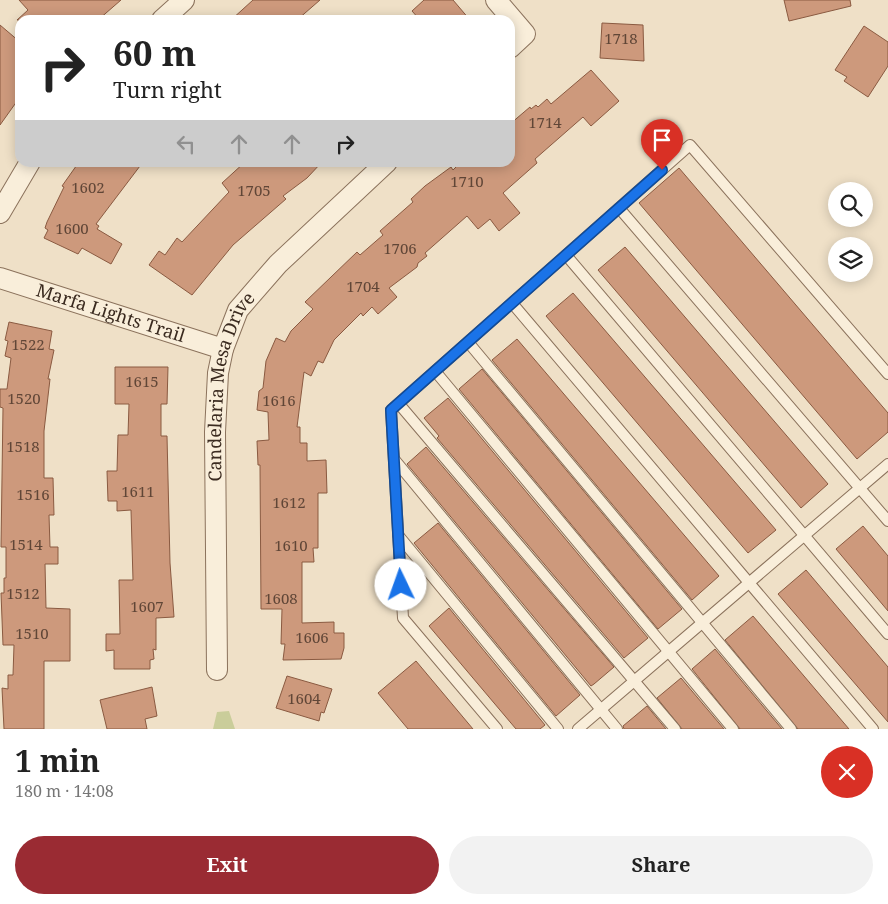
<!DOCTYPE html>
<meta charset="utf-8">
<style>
body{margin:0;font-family:"Noto Serif",serif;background:#f2f2f2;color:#222;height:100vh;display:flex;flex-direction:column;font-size:19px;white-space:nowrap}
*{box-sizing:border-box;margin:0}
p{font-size:16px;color:#767676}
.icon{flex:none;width:28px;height:28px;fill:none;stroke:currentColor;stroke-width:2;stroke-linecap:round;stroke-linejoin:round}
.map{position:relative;height:729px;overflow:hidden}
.sheet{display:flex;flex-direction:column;background:#fff;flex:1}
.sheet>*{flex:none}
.hud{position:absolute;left:15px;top:15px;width:500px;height:152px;border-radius:15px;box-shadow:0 2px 12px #0003;background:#fff;color:#222;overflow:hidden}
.controls{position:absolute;left:828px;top:182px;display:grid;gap:10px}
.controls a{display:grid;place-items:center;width:45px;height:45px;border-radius:50%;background:#fff;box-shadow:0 2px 12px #0003;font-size:25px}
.pin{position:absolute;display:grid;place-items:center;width:42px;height:42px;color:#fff;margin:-51px -21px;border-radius:50% 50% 50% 0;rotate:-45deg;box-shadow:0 0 5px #0007}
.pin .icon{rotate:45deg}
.me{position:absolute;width:55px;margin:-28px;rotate:357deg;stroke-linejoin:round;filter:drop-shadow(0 0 4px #0008)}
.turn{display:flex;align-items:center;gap:18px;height:105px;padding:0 15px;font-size:22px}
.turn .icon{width:65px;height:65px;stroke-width:2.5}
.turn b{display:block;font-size:35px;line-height:42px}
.lanes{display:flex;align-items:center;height:48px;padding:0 15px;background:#0003;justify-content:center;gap:25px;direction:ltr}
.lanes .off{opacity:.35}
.round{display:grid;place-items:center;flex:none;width:52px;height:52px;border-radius:26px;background:#f2f2f2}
.overview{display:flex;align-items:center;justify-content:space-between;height:85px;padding:0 15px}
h1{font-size:30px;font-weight:700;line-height:38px}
.cta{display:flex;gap:10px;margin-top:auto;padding:10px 15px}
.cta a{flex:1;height:58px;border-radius:30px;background:#9a2b33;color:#fff;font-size:20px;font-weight:700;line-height:58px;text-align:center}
.cta a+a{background:#f2f2f2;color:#222}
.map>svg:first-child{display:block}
</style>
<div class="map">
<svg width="888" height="729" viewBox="0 0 888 729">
<rect width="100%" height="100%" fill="#efe0c7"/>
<path fill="#cacd9a" d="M 229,711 L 235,729 L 213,729 L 217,712 Z"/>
<g fill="#cd997c" stroke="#8a5a41">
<path d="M 19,0 L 121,0 L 98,20 L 17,20 L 28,10 Z"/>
<path d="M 253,0 L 320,0 L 297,20 L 231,20 Z"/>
<path d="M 424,0 L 453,0 L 470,20 L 420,20 L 412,11 Z"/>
<path d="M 784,0 L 850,0 L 851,6 L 789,21 Z"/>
<path d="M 602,23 L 643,25 L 644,61 L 600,58 Z"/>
<path d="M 0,25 L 20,42 L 20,97 L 0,125 Z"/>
<path d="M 864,26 L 888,42 L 888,66 L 868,97 L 844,81 L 847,77 L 835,70 Z"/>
<path d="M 591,70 L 619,101 L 591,126 L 583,117 L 535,159 L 537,163 L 503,193 L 520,213 L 499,231 L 490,219 L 478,229 L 467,216 L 425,253 L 427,256 L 418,263 L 417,267 L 389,288 L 397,297 L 378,314 L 372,307 L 363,316 L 361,313 L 334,340 L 323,363 L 318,361 L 311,376 L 304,372 L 297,427 L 300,427 L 300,443 L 307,443 L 307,461 L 326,460 L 327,493 L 318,493 L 318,548 L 313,548 L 314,562 L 302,562 L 302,623 L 334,622 L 334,633 L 344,633 L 344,648 L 341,659 L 283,660 L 285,644 L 281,644 L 282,609 L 261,609 L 260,465 L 258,465 L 257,441 L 269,440 L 268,412 L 257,410 L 259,391 L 263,388 L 266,361 L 276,338 L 285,342 L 291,331 L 313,309 L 305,302 L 357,252 L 360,255 L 383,235 L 380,231 L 413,202 L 411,199 L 425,186 L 451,167 L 453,170 L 461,162 L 510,162 L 510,124 L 530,107 L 531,109 L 536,105 L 538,107 L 547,99 L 551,104 Z"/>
<path d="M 79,162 L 143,162 L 96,224 L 99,226 L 97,229 L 122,244 L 111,264 L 82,248 L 78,254 L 44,238 L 48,230 L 45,228 L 47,222 L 64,187 L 62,186 Z"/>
<path d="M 245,162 L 322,162 L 307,178 L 283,196 L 286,199 L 233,245 L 192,295 L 149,265 L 159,251 L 165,255 L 177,238 L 182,242 L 229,192 L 222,183 Z"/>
<path d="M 679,168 L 888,413 L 888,432 L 857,459 L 639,203 Z"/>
<path d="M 625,247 L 828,484 L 801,508 L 598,270 Z"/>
<path d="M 573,293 L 776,530 L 748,553 L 546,316 Z"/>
<path d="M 9,322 L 52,331 L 49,349 L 54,350 L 48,379 L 50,379 L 44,431 L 44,478 L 53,478 L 54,515 L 49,515 L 50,547 L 58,547 L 58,564 L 45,564 L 46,608 L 70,609 L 70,661 L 44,661 L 44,729 L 4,729 L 2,688 L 8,689 L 8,675 L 13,675 L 14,645 L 3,645 L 1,593 L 4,593 L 4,578 L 6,578 L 6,547 L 1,547 L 3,408 L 0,407 L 0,389 L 7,389 L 11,358 L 5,356 L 8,341 L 5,340 Z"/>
<path d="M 517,339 L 719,576 L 692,600 L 492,360 Z"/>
<path d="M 115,367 L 168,367 L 167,404 L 161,404 L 161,436 L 167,436 L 170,563 L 174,617 L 156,618 L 156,650 L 153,649 L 154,659 L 150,660 L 150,669 L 114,669 L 114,650 L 106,651 L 106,634 L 120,634 L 119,580 L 133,580 L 131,510 L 117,511 L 117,501 L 108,501 L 107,471 L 117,471 L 118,435 L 128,435 L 129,404 L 115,404 Z"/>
<path d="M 482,369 L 682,609 L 658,629 L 459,389 Z"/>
<path d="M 448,398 L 648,638 L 624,658 L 437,438 L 439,436 L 424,418 Z"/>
<path d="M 426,447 L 614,667 L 594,684 L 591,686 L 407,464 Z"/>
<path d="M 438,523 L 580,695 L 556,716 L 414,543 Z"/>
<path d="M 863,526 L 888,556 L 888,611 L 836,549 Z"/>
<path d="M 806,570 L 888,667 L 888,722 L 778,594 Z"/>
<path d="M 449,608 L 545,725 L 540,729 L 516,729 L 429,626 Z"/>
<path d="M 753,616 L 849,729 L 798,729 L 725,640 Z"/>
<path d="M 715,649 L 782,729 L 740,729 L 692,669 Z"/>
<path d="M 416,661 L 473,729 L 408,729 L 378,693 Z"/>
<path d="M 287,676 L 332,689 L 324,713 L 321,712 L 319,721 L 276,708 Z"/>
<path d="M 681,678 L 724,729 L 682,729 L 657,698 Z"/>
<path d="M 152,687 L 157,716 L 145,719 L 147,729 L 107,729 L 100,700 Z"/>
<path d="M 647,706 L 666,729 L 624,729 L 623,726 Z"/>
</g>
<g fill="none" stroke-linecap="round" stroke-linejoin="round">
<defs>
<g id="lane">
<path d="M 619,208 L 888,521"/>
<path d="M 566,255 L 888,634"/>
<path d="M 512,303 L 873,729"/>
<path d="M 468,342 L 791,729"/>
<path d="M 435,371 L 733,729"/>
<path d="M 399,404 L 675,729"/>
<path d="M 394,459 L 617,729"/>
<path d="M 398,535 L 558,729"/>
<path d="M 497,729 L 403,618 L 391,410 L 690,145 L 888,374"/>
<path d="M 578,729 L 888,464"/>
</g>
<g id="street">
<path d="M 496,0 L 525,34 L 510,48"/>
<path d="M 162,20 L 184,0"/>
<path d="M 0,213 L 30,162"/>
<path id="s1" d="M 0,278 L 223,349"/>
<path id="s2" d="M 217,670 L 215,432 L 218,373 L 223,349 L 238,310 L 278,264 L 387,162"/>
</g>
</defs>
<use href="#lane" stroke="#8b725c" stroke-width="12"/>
<use href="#street" stroke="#8b725c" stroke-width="22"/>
<use href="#lane" stroke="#f9eeda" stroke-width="10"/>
<use href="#street" stroke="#f9eeda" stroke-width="20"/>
</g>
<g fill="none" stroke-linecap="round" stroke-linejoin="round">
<defs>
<path id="route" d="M 401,585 L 391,410 L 662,170"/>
</defs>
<use href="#route" stroke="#114b97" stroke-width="12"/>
<use href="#route" stroke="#1a73e8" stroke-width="9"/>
</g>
<g text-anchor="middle" stroke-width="5" stroke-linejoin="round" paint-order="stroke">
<g font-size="15" fill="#604637">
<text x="621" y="44">1718</text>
<text x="545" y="128">1714</text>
<text x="467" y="187">1710</text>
<text x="88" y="193">1602</text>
<text x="254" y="196">1705</text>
<text x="72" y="234">1600</text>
<text x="400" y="254">1706</text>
<text x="363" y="292">1704</text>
<text x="28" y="350">1522</text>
<text x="142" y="387">1615</text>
<text x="24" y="404">1520</text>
<text x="279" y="406">1616</text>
<text x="23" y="452">1518</text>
<text x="138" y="497">1611</text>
<text x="33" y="500">1516</text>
<text x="289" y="508">1612</text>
<text x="26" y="550">1514</text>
<text x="291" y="551">1610</text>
<text x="23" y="599">1512</text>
<text x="281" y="604">1608</text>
<text x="147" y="612">1607</text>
<text x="32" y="639">1510</text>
<text x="312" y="643">1606</text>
<text x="304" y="704">1604</text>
</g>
<g font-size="18" fill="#3b2b20" stroke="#f6ebd6">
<text dy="6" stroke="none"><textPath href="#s1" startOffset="116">Marfa Lights Trail</textPath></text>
<text dy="6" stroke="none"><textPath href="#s2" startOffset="286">Candelaria Mesa Drive</textPath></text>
</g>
</g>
</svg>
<div class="controls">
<a><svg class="icon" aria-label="search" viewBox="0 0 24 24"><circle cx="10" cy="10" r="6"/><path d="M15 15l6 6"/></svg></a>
<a><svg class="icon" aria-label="layers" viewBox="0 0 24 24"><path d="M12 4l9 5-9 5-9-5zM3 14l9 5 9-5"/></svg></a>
</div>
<div class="pin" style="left:662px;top:170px;background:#d93025"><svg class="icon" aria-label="arrive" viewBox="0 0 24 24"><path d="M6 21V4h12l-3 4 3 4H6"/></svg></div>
<svg class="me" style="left:401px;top:585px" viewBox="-20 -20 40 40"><circle r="19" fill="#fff"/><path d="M0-13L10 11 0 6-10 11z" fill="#1a73e8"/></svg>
<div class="hud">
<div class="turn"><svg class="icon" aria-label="right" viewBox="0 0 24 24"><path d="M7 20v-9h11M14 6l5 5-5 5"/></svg><div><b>60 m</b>Turn right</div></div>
<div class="lanes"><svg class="icon off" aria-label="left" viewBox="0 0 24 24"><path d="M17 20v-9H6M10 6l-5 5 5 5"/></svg><svg class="icon off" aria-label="ahead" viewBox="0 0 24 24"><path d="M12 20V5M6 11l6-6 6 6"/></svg><svg class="icon off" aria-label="ahead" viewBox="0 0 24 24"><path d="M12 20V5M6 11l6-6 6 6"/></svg><svg class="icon" aria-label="right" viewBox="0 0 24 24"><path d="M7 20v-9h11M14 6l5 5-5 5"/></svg></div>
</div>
</div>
<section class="sheet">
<div class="overview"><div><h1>1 min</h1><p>180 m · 14:08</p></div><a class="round" style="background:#d93025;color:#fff"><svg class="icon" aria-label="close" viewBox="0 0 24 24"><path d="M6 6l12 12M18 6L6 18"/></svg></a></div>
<div class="cta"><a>Exit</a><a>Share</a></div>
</section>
